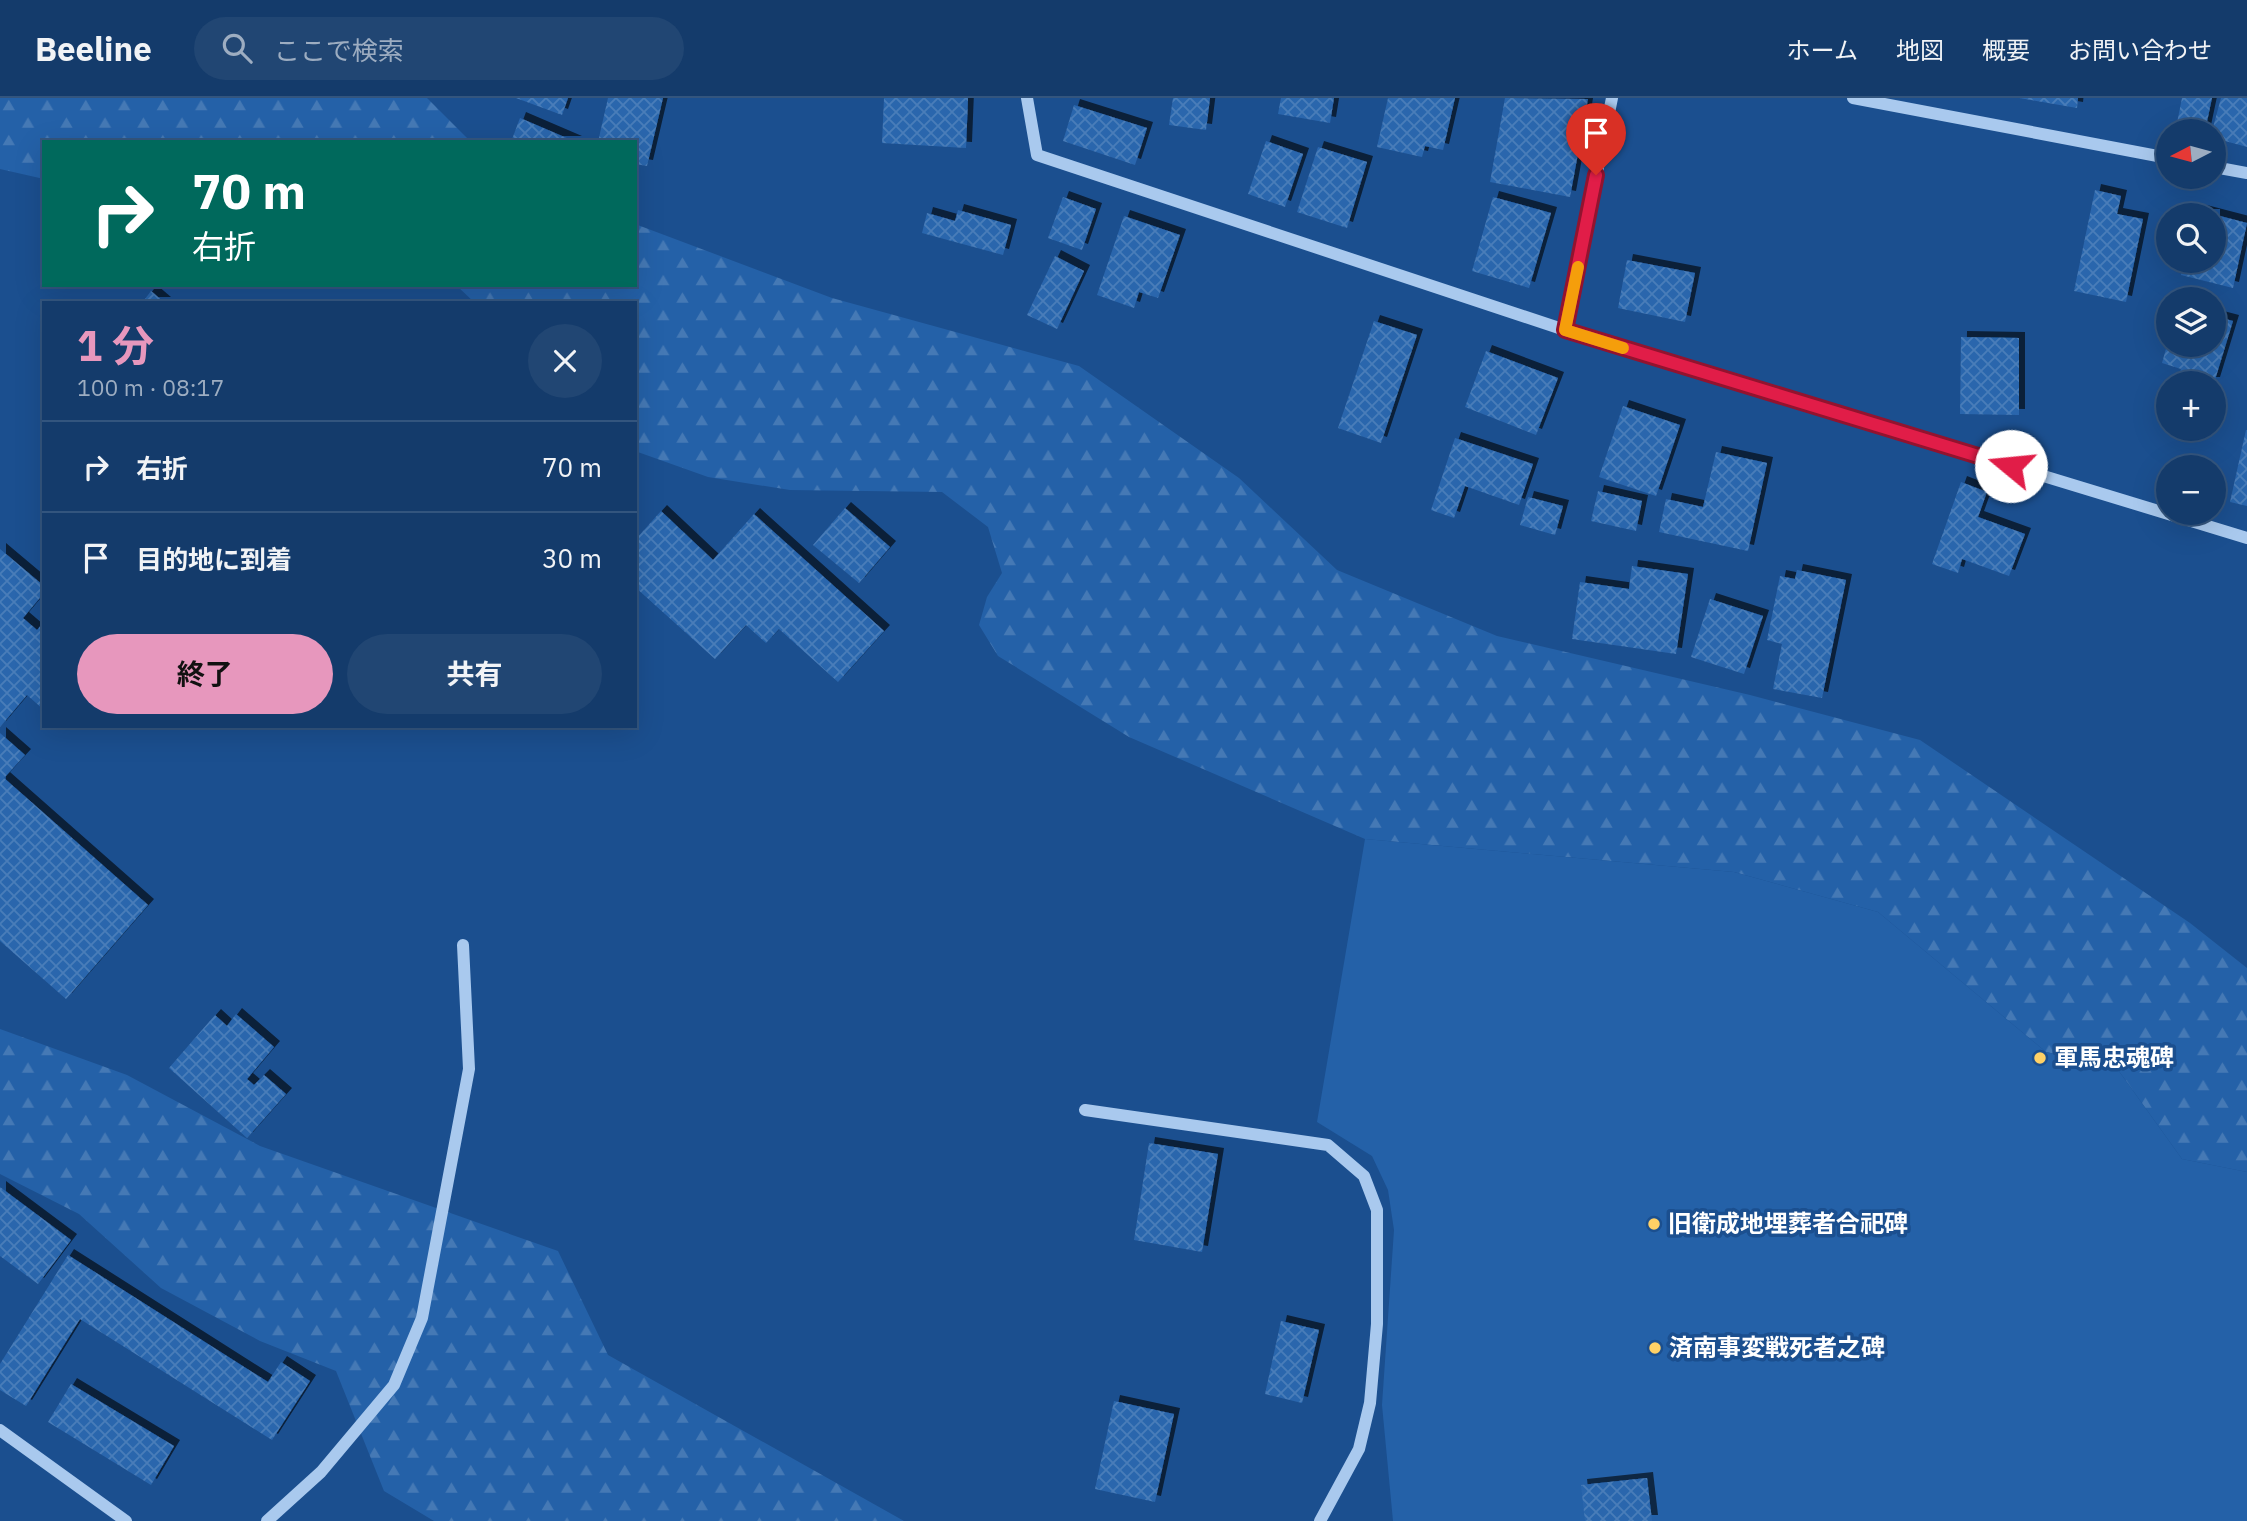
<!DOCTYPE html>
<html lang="ja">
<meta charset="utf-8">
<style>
body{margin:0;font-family:"IBM Plex Sans","Noto Sans JP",sans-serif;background:#214673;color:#f1f3f6;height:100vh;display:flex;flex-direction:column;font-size:26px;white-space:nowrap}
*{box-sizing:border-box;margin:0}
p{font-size:23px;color:#9dadc1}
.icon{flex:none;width:38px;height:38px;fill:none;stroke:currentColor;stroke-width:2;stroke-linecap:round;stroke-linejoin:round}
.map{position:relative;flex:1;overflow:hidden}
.drawer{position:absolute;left:42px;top:203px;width:595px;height:427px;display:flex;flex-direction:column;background:#143b6b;border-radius:0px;box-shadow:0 7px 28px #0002,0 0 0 2px #33557e}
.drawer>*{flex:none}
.banner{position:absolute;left:42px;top:42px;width:595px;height:147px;border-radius:0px;box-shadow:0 7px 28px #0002,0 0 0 2px #33557e;background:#00695c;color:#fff;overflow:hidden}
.needle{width:46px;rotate:264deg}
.controls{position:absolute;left:2156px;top:21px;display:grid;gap:14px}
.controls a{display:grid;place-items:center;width:70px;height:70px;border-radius:50%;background:#143b6b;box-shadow:0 7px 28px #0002,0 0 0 2px #33557e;font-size:35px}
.pin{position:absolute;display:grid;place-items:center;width:60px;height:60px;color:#fff;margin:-72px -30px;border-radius:50% 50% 50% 0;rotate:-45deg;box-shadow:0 0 7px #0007}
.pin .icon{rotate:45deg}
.me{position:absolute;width:77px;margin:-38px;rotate:287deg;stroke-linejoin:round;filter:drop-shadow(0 0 5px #0008)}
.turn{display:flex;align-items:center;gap:24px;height:147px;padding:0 35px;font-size:32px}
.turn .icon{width:91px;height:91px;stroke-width:2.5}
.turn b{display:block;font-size:49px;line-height:60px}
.round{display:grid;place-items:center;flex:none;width:74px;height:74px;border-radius:37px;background:#214673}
.head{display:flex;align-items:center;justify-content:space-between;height:119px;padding:0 35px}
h1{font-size:42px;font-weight:700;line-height:52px;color:#e797bd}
.cta{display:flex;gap:14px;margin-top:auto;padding:14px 35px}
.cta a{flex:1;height:80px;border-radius:42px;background:#e797bd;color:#111;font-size:28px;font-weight:700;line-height:80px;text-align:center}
.cta a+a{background:#214673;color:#f1f3f6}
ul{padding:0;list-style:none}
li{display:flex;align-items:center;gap:21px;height:91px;padding:0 35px;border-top:2px solid #33557e}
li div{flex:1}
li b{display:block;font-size:26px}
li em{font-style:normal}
header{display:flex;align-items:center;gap:42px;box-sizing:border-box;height:98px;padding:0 35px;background:#143b6b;border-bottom:2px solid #33557e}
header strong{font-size:33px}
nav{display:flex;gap:38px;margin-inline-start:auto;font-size:24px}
.search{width:490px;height:63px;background:#214673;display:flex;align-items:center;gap:18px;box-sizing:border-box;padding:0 24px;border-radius:38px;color:#9dadc1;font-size:26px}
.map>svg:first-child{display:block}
</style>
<header>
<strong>Beeline</strong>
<div class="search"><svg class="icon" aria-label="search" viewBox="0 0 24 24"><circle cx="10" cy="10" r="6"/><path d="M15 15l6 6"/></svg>ここで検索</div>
<nav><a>ホーム</a><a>地図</a><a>概要</a><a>お問い合わせ</a></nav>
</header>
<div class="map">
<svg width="2247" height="1423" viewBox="0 0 2247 1423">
<defs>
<pattern id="forest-firs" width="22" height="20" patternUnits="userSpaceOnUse" patternTransform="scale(1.75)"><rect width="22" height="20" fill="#2461a8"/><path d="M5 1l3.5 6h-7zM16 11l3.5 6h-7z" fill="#4579b5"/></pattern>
<pattern id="building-cross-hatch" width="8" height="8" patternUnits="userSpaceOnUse" patternTransform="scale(1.75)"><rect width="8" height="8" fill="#2a66ad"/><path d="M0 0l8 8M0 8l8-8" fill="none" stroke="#4a7db9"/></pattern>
<filter id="shadow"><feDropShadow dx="6" dy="-6" stdDeviation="0" flood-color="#0009"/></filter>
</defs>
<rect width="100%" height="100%" fill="#1b4f8f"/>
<g fill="url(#forest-firs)">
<path d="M 0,0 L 427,0 L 471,44 L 44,44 L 44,81 L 0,71 Z"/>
<path d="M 635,126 L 832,200 L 1079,268 L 1239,380 L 1337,472 L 1497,538 L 1750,597 L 1920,642 L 2190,825 L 2247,870 L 2247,1074 L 2182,1061 L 2116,969 L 2046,954 L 1878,814 L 1734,774 L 1365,741 L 1129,639 L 998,558 L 979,527 L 987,499 L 1002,475 L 988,429 L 942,394 L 790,392 L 708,379 L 635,353 L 635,205 L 475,205 L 456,187 L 635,187 Z"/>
<path d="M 0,931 L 127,977 L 260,1048 L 558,1153 L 608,1257 L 904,1423 L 434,1423 L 384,1393 L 336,1273 L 260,1243 L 161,1190 L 79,1116 L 0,1076 Z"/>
</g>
<path fill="#2461a8" d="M 1365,741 L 1734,774 L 1878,814 L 2046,954 L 2116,969 L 2182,1061 L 2247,1074 L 2247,1423 L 1393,1423 L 1382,1307 L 1394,1132 L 1388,1092 L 1372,1058 L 1317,1024 Z"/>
<g fill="url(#building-cross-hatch)" filter="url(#shadow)">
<path d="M 516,0 L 568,0 L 562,17 Z"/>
<path d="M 608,0 L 663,0 L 647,68 L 635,66 L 635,44 L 598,44 Z"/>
<path d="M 884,0 L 968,0 L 966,50 L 882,45 Z"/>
<path d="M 1173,0 L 1210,0 L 1206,32 L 1169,27 Z"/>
<path d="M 1281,0 L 1334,0 L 1330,25 L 1278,16 Z"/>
<path d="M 1388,0 L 1455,0 L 1443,52 L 1425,48 L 1422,59 L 1377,49 Z"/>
<path d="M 1505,0 L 1588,1 L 1570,99 L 1490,84 Z"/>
<path d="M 2019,0 L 2078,0 L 2077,10 Z"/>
<path d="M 2182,0 L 2212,0 L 2205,33 L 2176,30 Z"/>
<path d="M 2221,0 L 2247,0 L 2247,49 L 2214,40 L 2212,33 Z"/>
<path d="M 1074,7 L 1147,30 L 1135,67 L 1063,43 Z"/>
<path d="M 520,20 L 576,44 L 511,44 Z"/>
<path d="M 1266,43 L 1303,56 L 1285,109 L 1248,96 Z"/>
<path d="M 1318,49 L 1367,64 L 1347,130 L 1297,114 Z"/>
<path d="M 2095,92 L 2121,98 L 2117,116 L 2143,121 L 2126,204 L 2074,193 Z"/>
<path d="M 1063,99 L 1096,111 L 1082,152 L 1048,140 Z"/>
<path d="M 1493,99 L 1551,115 L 1529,190 L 1472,173 Z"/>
<path d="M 958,112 L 1011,127 L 1003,157 L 922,135 L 927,115 L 955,123 Z"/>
<path d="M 2197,112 L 2247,125 L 2233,190 L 2181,177 L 2185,163 L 2214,163 L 2214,117 L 2196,117 Z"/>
<path d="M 1124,118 L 1180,137 L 1158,200 L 1139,194 L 1134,210 L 1097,197 Z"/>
<path d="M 1055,158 L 1084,173 L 1057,231 L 1027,217 Z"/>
<path d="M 1627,162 L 1695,175 L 1685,224 L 1618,210 Z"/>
<path d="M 151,193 L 165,205 L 142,205 Z"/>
<path d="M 2214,218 L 2233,223 L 2214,285 L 2177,285 L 2181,271 L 2162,265 L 2167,247 L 2214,247 Z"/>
<path d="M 1374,223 L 1417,237 L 1381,345 L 1338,330 Z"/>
<path d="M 1961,239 L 2019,240 L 2019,317 L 1960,316 Z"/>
<path d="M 1486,253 L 1558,280 L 1536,337 L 1465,309 Z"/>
<path d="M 1623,308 L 1680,327 L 1656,398 L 1599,379 Z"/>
<path d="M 2246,332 L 2247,332 L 2247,408 L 2230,404 Z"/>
<path d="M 1455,340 L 1533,366 L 1519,407 L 1465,388 L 1454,420 L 1431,412 Z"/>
<path d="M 1716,354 L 1767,365 L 1748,453 L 1659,434 L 1666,401 L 1703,409 Z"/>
<path d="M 1961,384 L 1987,394 L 1978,419 L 2025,436 L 2009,478 L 1962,461 L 1958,475 L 1932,466 Z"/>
<path d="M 1598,393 L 1642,403 L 1636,433 L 1591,423 Z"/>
<path d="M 1528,399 L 1563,408 L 1555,437 L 1520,427 Z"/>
<path d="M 845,410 L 890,449 L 859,485 L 813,447 Z"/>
<path d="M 661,413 L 713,462 L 754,416 L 884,533 L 838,584 L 779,531 L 766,545 L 746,527 L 715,561 L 635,489 L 635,442 Z"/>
<path d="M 0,451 L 44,488 L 44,495 L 23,520 L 37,532 L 44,524 L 44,612 L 27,597 L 0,629 Z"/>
<path d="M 1632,468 L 1688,476 L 1676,556 L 1572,541 L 1580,484 L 1629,491 Z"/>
<path d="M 1797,472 L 1846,482 L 1822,600 L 1773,591 L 1782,546 L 1767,542 L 1780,478 L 1795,481 Z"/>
<path d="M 1710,501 L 1763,518 L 1744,576 L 1691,559 Z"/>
<path d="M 0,635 L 25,657 L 4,680 L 148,807 L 66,901 L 0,843 Z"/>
<path d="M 236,916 L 274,949 L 247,981 L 254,987 L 264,977 L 286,996 L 247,1040 L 169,970 L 215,917 L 227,928 Z"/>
<path d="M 1149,1045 L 1218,1056 L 1202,1154 L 1134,1142 Z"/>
<path d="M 0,1089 L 71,1142 L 38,1186 L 0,1158 Z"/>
<path d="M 68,1157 L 268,1284 L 281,1264 L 310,1283 L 272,1342 L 80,1221 L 26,1308 L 0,1292 L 0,1266 Z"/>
<path d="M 1281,1223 L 1319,1232 L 1302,1305 L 1265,1296 Z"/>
<path d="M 71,1286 L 174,1348 L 151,1387 L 48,1324 Z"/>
<path d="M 1114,1303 L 1174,1316 L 1155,1404 L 1095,1391 Z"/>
<path d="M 1647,1380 L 1652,1423 L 1585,1423 L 1581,1387 Z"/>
</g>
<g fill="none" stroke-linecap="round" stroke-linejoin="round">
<g stroke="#a9c9ee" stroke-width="12">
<path d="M 1027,0 L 1037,57 L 1565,232 L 2247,440"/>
<path d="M 1853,0 L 2168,60"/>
<path d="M 2214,69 L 2247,75"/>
<path d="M 1565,232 L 1612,0"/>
<path d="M 1085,1012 L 1328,1047 L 1364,1078 L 1377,1112 L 1377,1226 L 1370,1305 L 1359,1351 L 1320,1423"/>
<path d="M 0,1332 L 126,1423"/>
<path d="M 267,1423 L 321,1374 L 394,1287 L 422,1220 L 469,971 L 463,847"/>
</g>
</g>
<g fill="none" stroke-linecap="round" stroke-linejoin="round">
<defs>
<path id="route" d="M 1596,77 L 1565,232 L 2011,368"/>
</defs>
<use href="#route" stroke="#92132f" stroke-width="18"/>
<use href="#route" stroke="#e11d48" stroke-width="12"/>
<path stroke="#f59e0b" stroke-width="12" d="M 1578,169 L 1565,232 L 1623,250"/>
</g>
<g fill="#ffd166" stroke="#1b4f8f" stroke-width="2.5">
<circle cx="2040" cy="960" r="7"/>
<circle cx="1654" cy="1126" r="7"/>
<circle cx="1655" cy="1250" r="7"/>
</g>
<g text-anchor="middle" stroke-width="7" stroke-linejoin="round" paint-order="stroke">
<g font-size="24" font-weight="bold" fill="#fff" stroke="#1b4f8f" text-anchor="start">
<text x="2054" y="968">軍馬忠魂碑</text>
<text x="1668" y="1134">旧衛成地埋葬者合祀碑</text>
<text x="1669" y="1258">済南事変戦死者之碑</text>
</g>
</g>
</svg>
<div class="controls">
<a><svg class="needle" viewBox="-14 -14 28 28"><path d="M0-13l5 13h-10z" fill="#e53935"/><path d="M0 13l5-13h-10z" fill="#9dadc1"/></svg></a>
<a><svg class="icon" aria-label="search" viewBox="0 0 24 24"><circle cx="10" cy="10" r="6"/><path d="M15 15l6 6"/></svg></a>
<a><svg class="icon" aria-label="layers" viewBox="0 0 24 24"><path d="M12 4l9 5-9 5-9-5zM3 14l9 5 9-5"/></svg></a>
<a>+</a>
<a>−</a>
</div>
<div class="pin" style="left:1596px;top:77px;background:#d93025"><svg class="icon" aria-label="arrive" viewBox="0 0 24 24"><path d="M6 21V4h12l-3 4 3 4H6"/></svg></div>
<svg class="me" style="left:2011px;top:368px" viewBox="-20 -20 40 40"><circle r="19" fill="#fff"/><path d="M0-13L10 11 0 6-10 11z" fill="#e11d48"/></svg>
<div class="banner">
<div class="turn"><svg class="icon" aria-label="right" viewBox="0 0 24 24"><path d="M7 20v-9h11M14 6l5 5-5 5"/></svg><div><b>70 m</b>右折</div></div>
</div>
<section class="drawer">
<div class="head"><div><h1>1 分</h1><p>100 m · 08:17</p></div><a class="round"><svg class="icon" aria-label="close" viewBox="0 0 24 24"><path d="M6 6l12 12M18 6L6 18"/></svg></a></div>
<ul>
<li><svg class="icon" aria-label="right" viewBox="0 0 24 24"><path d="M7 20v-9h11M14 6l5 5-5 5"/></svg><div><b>右折</b></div><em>70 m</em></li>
<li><svg class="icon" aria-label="arrive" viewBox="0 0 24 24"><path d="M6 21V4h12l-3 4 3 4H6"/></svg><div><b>目的地に到着</b></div><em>30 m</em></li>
</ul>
<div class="cta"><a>終了</a><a>共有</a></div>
</section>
</div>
